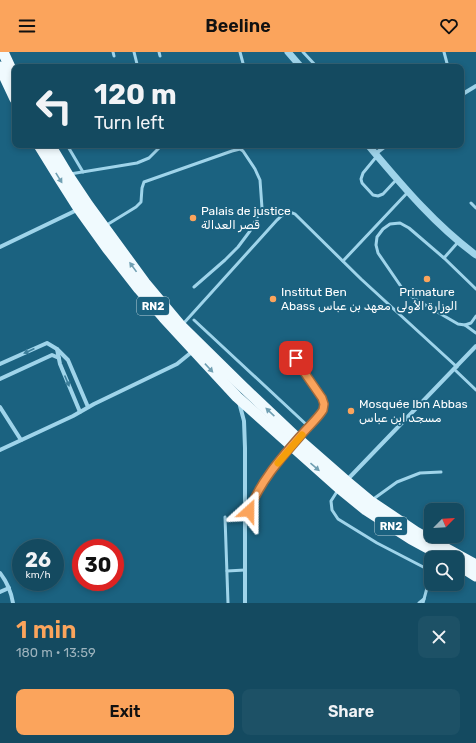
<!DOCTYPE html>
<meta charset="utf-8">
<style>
body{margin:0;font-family:Rubik,"Noto Sans Arabic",sans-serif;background:#1d5166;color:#f1f3f6;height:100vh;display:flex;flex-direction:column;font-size:15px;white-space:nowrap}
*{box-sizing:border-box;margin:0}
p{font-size:13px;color:#9db3bd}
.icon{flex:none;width:22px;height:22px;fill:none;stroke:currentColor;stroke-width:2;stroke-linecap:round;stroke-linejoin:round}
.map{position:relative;height:551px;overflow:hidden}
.panel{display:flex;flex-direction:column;background:#144a60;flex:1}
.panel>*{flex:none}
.guide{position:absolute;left:12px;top:12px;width:452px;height:84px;border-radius:8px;box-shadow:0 2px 6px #0003,0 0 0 1px #336275;background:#144a60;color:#f1f3f6;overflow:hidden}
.needle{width:26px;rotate:66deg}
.controls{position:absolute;left:424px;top:451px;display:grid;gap:8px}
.controls a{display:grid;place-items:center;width:40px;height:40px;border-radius:8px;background:#144a60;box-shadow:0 2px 6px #0003,0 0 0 1px #336275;font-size:20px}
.speed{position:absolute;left:12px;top:487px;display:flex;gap:8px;font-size:20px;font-weight:700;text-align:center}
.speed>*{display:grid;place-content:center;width:52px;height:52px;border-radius:50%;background:#144a60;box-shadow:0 2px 6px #0003,0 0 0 1px #336275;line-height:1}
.speed small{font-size:10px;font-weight:400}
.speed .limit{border:6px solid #d22;background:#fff;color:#111}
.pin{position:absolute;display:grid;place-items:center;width:34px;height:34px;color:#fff;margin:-17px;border-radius:8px;box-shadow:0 2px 6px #0006}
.me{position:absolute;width:44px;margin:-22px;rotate:24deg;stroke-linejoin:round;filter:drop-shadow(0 0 3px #0008)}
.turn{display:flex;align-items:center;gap:14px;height:84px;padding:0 16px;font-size:18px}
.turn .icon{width:52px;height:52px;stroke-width:2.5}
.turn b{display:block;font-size:28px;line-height:34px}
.round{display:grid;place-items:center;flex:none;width:42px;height:42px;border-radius:8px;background:#1d5166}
.headline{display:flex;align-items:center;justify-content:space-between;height:68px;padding:0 16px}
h1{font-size:24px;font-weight:600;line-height:30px;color:#fba45c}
.primary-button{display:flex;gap:8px;margin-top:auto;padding:8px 16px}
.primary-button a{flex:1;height:46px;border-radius:8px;background:#fba45c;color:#111;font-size:16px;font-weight:600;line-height:46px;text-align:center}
.primary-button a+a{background:#1d5166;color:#f1f3f6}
header{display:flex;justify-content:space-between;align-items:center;height:52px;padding:0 16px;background:#fba45c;color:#111;font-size:18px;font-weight:600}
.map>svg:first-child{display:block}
</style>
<header><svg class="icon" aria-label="menu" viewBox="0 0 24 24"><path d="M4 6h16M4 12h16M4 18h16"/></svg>Beeline<svg class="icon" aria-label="heart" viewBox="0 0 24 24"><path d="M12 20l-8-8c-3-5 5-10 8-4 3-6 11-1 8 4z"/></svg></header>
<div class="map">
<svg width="476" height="551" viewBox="0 0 476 551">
<rect width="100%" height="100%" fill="#1b6280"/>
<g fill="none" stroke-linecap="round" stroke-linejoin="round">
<g stroke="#9fd4ea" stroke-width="3">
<path d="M 113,0 L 114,4"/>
<path d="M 134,0 L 137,12"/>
<path d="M 159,0 L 160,4"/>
<path d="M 240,0 L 244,15"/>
<path d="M 303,0 L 317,15"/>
<path d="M 444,0 L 448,15"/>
<path d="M 67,93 L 83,120"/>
<path d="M 377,104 L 363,121 L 361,127 L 362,131 L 373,143 L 378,144 L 383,142 L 397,127"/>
<path d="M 70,122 L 137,111 L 149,106 L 162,93"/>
<path d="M 471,151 L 476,156"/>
<path d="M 105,174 L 136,155 L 141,150 L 142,136 L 144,130 L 232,99 L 240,97 L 243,99 L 255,117 L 260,128 L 262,156 L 250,179 L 238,195 L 225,208 L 194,235"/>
<path d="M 444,206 L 459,189"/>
<path d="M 343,209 L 408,140"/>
<path d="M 476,237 L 444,206 L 409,176 L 400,171 L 390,172 L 383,177 L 377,185 L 376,193 L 378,201 L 402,236 L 415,247 L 458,272 L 465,273 L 476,281"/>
<path d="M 194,268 L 309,375"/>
<path d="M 183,272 L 277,168 C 283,163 286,157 295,162 L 361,227 L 457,315"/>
<path d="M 465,273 L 471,271 L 476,264"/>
<path d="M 293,298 L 304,320 L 322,346 L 324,352 L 323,357 L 321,360 L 299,385"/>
<path d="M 454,317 L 476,338"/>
<path d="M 338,438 L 331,449 L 332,458 L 338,467 L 377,491 L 431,519"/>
<path d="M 372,448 L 397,430 L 420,421 L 441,420"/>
<path d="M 225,465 L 228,551"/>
<path d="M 227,519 L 245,518"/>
<path d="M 419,551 L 424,547"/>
<path d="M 423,551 L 431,521"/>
</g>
<g stroke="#9fd4ea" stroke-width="4">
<path d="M 461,43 L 476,34"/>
<path d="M 375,102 L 387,93"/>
<path d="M 0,195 L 79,157"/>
<path d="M 57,297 L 60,312 L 80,360"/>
<path d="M 0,312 L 47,291 L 57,297 L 68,308 L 88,355"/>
<path d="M 0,327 L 52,303 L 59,306"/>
<path d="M 239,350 L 244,369 L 245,396 L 245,551"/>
<path d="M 0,355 L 21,388"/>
<path d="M 0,398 L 73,364 L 94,352 L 177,312 L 193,299"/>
<path d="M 347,428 L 476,294"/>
<path d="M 247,466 C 250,457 253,448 258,440 C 267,423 280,409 291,394"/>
<path d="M 0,521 C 7,530 11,539 13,551"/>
<path d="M 0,540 L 9,536"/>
</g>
<g stroke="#9fd4ea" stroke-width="7">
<path d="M 288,0 L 301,15"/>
<path d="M 368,93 C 401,132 434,172 476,203"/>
</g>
<g stroke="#f0fafe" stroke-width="11">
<path d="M 3,0 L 15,26"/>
<path d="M 0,15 L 15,47"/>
<path d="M 39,93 L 60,127 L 79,157 L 107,196 L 139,237 L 164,266 L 237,345 L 339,436 L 366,458 L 411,487 L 446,506"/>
<path d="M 50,93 L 68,123 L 88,153 L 145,231 L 181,274 L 241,333 L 298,387 L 346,429 L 370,449 L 416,480 L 476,513"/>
<path d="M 457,512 L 476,524"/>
</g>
</g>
<defs><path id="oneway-solid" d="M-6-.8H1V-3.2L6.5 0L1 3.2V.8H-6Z"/></defs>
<g fill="#709fb2">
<use href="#oneway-solid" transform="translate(59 126) rotate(58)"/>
<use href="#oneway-solid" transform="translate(133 215) rotate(-126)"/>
<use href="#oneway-solid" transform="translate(209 316) rotate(47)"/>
<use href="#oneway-solid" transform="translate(270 360) rotate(-137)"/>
<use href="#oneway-solid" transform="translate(315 415) rotate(41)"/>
</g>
<g fill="#3c7e9a">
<use href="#oneway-solid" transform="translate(29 299) rotate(155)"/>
<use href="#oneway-solid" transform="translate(67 329) rotate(67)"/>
</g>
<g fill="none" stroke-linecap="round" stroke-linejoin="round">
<defs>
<path id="route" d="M 249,459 C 260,429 282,405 303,381 C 310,373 318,366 323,358 L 324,352 L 322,346 L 304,320 L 296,306"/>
</defs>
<use href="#route" stroke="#a36b3c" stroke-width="10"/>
<use href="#route" stroke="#fba45c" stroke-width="7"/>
<path stroke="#f59e0b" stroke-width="7" d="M 278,411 L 302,383"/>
</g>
<g fill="#fba45c" stroke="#1b6280" stroke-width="1.5">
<circle cx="193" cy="166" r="4"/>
<circle cx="427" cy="227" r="4"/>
<circle cx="273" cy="247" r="4"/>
<circle cx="351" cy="359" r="4"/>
</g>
<g text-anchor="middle" stroke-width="4" stroke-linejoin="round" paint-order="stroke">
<g fill="#1b6280" stroke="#bbd0d9" stroke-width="1">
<rect x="137" y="245" width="32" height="18" rx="3"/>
<rect x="375" y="465" width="32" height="18" rx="3"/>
</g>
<g font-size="11" font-weight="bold" fill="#fff">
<text x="153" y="258">RN2</text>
<text x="391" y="478">RN2</text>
</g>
<g font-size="12" fill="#fff" stroke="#1b6280" text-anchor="start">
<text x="201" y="163">Palais de justice<tspan x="201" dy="14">قصر العدالة</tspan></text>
<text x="281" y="244">Institut Ben<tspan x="281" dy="14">Abass معهد بن عباس</tspan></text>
<text x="427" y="244" text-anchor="middle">Primature<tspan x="427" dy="14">الوزارة الأولى</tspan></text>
<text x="359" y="356">Mosquée Ibn Abbas<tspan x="359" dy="14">مسجد ابن عباس</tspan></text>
</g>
</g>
</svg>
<div class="controls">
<a><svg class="needle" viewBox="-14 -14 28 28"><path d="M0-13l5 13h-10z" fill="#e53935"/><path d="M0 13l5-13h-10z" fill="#9db3bd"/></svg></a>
<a><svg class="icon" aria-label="search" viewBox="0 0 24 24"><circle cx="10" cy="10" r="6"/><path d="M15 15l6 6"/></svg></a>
</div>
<div class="speed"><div>26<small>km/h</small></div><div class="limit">30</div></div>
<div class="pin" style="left:296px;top:306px;background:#d93025"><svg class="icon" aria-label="arrive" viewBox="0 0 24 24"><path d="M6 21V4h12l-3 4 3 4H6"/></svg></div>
<svg class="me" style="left:249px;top:459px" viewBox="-20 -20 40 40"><path d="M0-17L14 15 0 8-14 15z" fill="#fba45c" stroke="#fff" stroke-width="4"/></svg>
<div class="guide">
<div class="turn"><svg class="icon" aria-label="left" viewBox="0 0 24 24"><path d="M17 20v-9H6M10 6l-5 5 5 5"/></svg><div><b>120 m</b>Turn left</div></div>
</div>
</div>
<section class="panel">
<div class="headline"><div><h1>1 min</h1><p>180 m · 13:59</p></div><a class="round"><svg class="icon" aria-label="close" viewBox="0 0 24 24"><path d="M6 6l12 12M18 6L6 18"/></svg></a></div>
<div class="primary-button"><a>Exit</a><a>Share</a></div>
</section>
